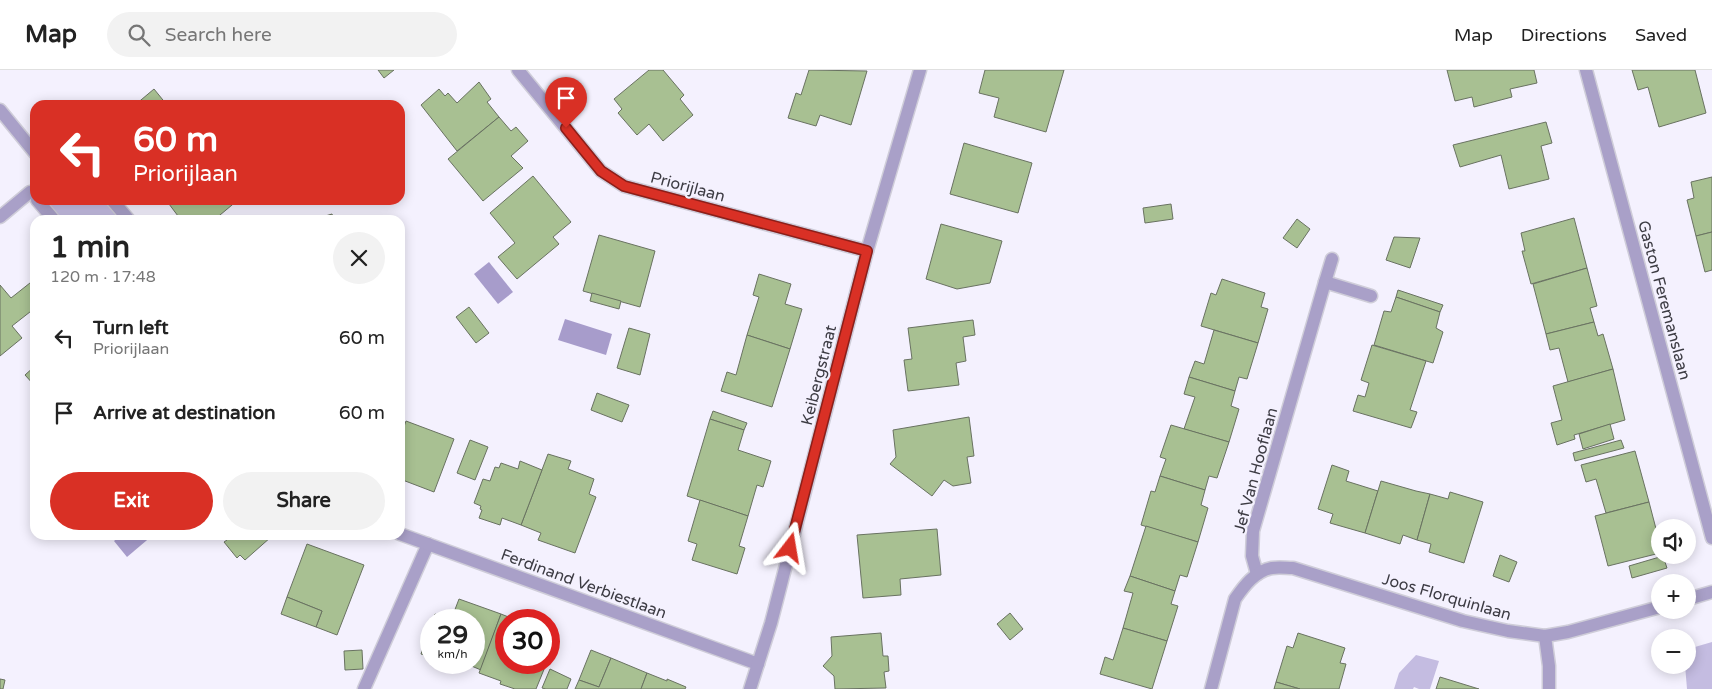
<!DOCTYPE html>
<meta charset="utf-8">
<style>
body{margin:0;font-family:"Varela Round",sans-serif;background:#f2f2f2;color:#222;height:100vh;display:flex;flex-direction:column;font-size:19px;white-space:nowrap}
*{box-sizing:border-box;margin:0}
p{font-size:16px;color:#767676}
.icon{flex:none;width:28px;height:28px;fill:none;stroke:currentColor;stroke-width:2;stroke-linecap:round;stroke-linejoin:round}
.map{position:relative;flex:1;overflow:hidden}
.drawer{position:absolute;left:30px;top:145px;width:375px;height:325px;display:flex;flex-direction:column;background:#fff;border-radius:15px;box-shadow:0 2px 12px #0003}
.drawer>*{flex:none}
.banner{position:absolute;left:30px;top:30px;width:375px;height:105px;border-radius:15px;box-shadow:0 2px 12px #0003;background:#d93025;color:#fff;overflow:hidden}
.buttons{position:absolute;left:1651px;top:449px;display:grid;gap:10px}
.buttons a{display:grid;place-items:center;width:45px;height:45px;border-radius:50%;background:#fff;box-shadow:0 2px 12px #0003;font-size:25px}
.speed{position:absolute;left:420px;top:539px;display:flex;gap:10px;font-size:25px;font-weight:700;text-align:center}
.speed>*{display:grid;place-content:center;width:65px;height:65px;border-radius:50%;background:#fff;box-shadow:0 2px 12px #0003;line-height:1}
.speed small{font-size:12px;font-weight:400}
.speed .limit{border:8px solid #d22;background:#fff;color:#111}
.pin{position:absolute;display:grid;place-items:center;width:42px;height:42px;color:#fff;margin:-51px -21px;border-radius:50% 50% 50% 0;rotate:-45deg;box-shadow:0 0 5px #0007}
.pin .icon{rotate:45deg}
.me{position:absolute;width:55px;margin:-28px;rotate:14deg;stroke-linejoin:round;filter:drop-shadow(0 0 4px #0008)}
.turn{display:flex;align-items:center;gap:18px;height:105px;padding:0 20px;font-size:22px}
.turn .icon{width:65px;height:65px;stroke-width:2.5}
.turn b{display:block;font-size:35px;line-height:42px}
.round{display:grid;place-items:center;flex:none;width:52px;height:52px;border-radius:26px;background:#f2f2f2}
.overview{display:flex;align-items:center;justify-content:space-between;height:85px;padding:0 20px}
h1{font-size:30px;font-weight:700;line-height:38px}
.button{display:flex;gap:10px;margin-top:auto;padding:10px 20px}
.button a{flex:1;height:58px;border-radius:30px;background:#d93025;color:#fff;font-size:20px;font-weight:700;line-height:58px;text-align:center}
.button a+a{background:#f2f2f2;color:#222}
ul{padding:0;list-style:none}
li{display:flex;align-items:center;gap:15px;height:75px;padding:0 20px}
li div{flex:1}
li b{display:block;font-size:19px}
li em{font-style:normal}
header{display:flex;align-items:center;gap:30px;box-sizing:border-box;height:70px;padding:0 25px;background:#fff;border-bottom:1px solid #e0e0e0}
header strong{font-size:24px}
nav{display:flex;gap:28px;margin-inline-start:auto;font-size:18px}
.search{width:350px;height:45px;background:#f2f2f2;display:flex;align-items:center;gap:12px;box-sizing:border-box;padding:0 18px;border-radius:28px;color:#767676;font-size:19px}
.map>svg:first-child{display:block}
</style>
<header>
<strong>Map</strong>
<div class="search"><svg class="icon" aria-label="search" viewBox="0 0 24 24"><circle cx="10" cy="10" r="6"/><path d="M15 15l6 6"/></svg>Search here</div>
<nav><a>Map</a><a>Directions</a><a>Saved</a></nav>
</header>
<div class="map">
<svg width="1712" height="619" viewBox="0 0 1712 619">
<rect width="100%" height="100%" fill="#f4f1fe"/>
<g fill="#c4bce1">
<path d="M 37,130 L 112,130 L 129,150 L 54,150 Z"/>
<path d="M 1712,572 L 1712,619 L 1687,619 L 1685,595 L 1688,595 L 1688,579 Z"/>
<path d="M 1416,585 L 1439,591 L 1430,619 L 1419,619 L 1414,617 L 1413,619 L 1394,619 L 1399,603 Z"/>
</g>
<g fill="#a79ccb">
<path d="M 489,192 L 513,222 L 498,234 L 474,204 Z"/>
<path d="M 565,249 L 612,264 L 606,285 L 558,270 Z"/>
<path d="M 121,465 L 153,465 L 127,487 L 114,471 Z"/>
</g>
<g fill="#a8c092" stroke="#697261">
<path d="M 378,0 L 394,0 L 384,8 Z"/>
<path d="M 649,0 L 663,0 L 684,25 L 680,29 L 693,45 L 663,71 L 649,54 L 637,65 L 618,43 L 622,39 L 614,29 Z"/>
<path d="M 809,0 L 867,1 L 851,55 L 820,45 L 816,56 L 788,48 L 796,23 L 801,25 Z"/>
<path d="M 985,0 L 1064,0 L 1046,62 L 994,47 L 999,28 L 979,23 Z"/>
<path d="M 1447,0 L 1534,0 L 1537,13 L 1510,19 L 1512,27 L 1474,37 L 1472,27 L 1455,31 Z"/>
<path d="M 1632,0 L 1695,0 L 1706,43 L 1659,57 L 1648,17 L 1638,20 Z"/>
<path d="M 479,12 L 491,29 L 487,32 L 499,47 L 457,81 L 421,35 L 439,19 L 445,26 L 448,23 L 457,33 Z"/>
<path d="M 154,19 L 167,35 L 135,35 Z"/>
<path d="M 499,47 L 511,61 L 516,57 L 528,71 L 511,86 L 523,98 L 483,131 L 448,89 Z"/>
<path d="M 1546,52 L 1552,73 L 1541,76 L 1549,109 L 1509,119 L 1501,85 L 1460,97 L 1453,75 Z"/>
<path d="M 964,73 L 1032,93 L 1018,143 L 950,124 Z"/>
<path d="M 533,106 L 571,152 L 553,167 L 559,174 L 517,209 L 498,187 L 515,173 L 490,143 Z"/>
<path d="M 1712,107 L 1712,162 L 1696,166 L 1687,130 L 1694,128 L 1691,112 Z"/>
<path d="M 174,130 L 238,130 L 214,150 L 181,150 L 169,134 Z"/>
<path d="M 1171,134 L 1173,149 L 1145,153 L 1143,138 Z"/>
<path d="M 332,144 L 334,150 L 312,150 Z"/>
<path d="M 1574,148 L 1587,198 L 1531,214 L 1522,181 L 1525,181 L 1521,163 Z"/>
<path d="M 1297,149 L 1310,159 L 1297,178 L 1283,168 Z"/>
<path d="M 941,154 L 1002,171 L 990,213 L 957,219 L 926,209 Z"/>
<path d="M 1712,162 L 1712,200 L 1705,202 L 1696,166 Z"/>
<path d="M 599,165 L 655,181 L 640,237 L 583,221 Z"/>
<path d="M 1394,167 L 1420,168 L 1410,198 L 1386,190 Z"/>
<path d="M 1587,198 L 1597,236 L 1590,238 L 1594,252 L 1546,264 L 1533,214 Z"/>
<path d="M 759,204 L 791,214 L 785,234 L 802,239 L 790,279 L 747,265 L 759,227 L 753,225 Z"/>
<path d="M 35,209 L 35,238 L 12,256 L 22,268 L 0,286 L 0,215 L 11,228 Z"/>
<path d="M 1222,209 L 1265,223 L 1261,237 L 1268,239 L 1258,273 L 1201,256 L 1211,223 L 1216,225 Z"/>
<path d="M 1398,220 L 1443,235 L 1440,242 L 1396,227 Z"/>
<path d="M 592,223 L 621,231 L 619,239 L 590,231 Z"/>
<path d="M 1396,227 L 1440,242 L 1436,258 L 1443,262 L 1433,293 L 1374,275 L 1384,241 L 1391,242 Z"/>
<path d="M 469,237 L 489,263 L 476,273 L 456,247 Z"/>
<path d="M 973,250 L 975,265 L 963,267 L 966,291 L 956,293 L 959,315 L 908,321 L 904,290 L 912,289 L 908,258 Z"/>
<path d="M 1594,252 L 1598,266 L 1603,264 L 1613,299 L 1568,312 L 1559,278 L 1550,280 L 1546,264 Z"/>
<path d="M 629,258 L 650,264 L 640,305 L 617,298 Z"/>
<path d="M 1214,260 L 1258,273 L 1247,309 L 1239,307 L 1235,321 L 1189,307 L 1195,291 L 1204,294 Z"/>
<path d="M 747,265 L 790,279 L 772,337 L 721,321 L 727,302 L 736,305 Z"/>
<path d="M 1372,275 L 1426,291 L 1410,340 L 1417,342 L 1411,358 L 1353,341 L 1358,325 L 1365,327 L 1369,313 L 1361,310 Z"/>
<path d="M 35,296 L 35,316 L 25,305 Z"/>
<path d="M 1613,299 L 1625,350 L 1574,365 L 1575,369 L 1557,375 L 1551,353 L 1562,350 L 1553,316 Z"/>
<path d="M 1189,307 L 1235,321 L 1231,336 L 1239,339 L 1229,372 L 1184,359 L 1195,327 L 1184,324 Z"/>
<path d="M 597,323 L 629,335 L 622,352 L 591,340 Z"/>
<path d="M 713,341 L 747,353 L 744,360 L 710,349 Z"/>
<path d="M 969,347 L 974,386 L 967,387 L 971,413 L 953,416 L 944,410 L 932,426 L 890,394 L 896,387 L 893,360 Z"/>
<path d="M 710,349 L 744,360 L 738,380 L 771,391 L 763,417 L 757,415 L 748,446 L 687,426 Z"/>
<path d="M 406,351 L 454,369 L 434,422 L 400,409 L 400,368 Z"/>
<path d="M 1610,354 L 1614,369 L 1583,379 L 1579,364 Z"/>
<path d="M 1171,355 L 1229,372 L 1217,408 L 1209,406 L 1205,420 L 1160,406 L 1166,389 L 1160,387 Z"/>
<path d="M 470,370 L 488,377 L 475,410 L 457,403 Z"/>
<path d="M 1621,370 L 1624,378 L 1575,391 L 1573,383 Z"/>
<path d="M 1635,381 L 1649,432 L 1606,443 L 1596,409 L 1586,412 L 1581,395 Z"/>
<path d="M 548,384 L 571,391 L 568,399 L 594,409 L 589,424 L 596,427 L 575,483 L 538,470 L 541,463 L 521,455 Z"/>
<path d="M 520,391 L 542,400 L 521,455 L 502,448 L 500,455 L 479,448 L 482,440 L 480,439 L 481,436 L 474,433 L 483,409 L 490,411 L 495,397 L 499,398 L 501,393 L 518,399 Z"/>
<path d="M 1332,395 L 1349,401 L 1346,411 L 1378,421 L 1365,463 L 1330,453 L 1333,444 L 1318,439 Z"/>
<path d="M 1160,406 L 1205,420 L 1201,435 L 1208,438 L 1198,472 L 1141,455 L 1151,421 L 1155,422 Z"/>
<path d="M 1381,411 L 1416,421 L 1430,424 L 1417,470 L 1403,465 L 1400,474 L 1365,463 Z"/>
<path d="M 1450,422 L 1483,432 L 1464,493 L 1429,482 L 1431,474 L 1417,470 L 1430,424 L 1448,429 Z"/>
<path d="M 700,430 L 748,446 L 739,476 L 745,478 L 737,504 L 692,490 L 697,474 L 688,471 Z"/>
<path d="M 1649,432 L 1660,474 L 1660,483 L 1608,496 L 1595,446 Z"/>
<path d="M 1146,456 L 1198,472 L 1187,507 L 1180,505 L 1175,521 L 1130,506 Z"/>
<path d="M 937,459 L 941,505 L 900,509 L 901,525 L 863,528 L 857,465 Z"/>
<path d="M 223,465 L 278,465 L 273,469 L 271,467 L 245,490 L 240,485 L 237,488 L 224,472 L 227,470 Z"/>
<path d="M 307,474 L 364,495 L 337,565 L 316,557 L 322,541 L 287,527 Z"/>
<path d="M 1500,485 L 1517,492 L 1509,512 L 1493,506 Z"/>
<path d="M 1663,486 L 1667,498 L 1632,508 L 1629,496 Z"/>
<path d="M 1130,506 L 1175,521 L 1171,534 L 1178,536 L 1167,571 L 1123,558 L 1133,523 L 1124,521 Z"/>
<path d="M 287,527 L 322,541 L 316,557 L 281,544 Z"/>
<path d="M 459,529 L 501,544 L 481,600 L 462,592 L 474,592 L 474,550 L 433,550 L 435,544 L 451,550 Z"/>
<path d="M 1010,543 L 1023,559 L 1010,570 L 997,554 Z"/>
<path d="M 501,544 L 516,550 L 506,550 L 506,592 L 547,592 L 536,619 L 515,619 L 500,614 L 501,611 L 479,603 Z"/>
<path d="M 431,555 L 431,587 L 421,584 Z"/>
<path d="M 1123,558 L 1167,571 L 1152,619 L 1100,604 L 1105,587 L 1113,590 Z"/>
<path d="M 881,563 L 883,586 L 888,586 L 889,601 L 884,602 L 886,618 L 835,619 L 834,606 L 823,596 L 832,586 L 831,567 Z"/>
<path d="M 1298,563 L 1345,578 L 1340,593 L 1346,594 L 1339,619 L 1300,619 L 1276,612 L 1287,576 L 1293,578 Z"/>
<path d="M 549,567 L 556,570 L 549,587 Z"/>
<path d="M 362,580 L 363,599 L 345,600 L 344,581 Z"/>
<path d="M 591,580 L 611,588 L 599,617 L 579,610 Z"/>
<path d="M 611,588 L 647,603 L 641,619 L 575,619 L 579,610 L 599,617 Z"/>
<path d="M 550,599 L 571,609 L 567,619 L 546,619 L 542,618 Z"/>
<path d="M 647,603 L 667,611 L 667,609 L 686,617 L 685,619 L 641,619 Z"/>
<path d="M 1440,607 L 1479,619 L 1436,619 Z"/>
<path d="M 0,609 L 5,610 L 3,619 L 0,619 Z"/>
<path d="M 1276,612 L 1300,619 L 1274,619 Z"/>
</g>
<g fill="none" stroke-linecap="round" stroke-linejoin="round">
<defs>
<path id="lane" d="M 364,619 L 428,474"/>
<g id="street">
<path d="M 518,0 L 601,101 L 624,116 L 867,181"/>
<path d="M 1586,0 L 1712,468"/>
<path d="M 0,40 L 35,83"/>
<path d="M 37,130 L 54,150"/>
<path d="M 112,130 L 129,150"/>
<path d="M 0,147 L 30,122"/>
<path d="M 1325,212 L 1332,189"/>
<path d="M 400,464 L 758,594"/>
<path d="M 1257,504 L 1252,486 L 1253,461 L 1325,212 L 1371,226"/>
<path d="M 1688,529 L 1712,522"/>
<path d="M 1545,566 L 1549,596 L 1549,619"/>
<path d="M 750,619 L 771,553 L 867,181 L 920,0"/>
<path d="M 1211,619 L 1235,529 C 1244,516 1255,501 1272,498 C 1279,497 1286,498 1293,498 L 1463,551 L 1508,561 L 1545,566 L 1568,562 L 1660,537"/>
</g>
</defs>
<use href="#lane" stroke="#cfcdd9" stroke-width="15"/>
<use href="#street" stroke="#cfcdd9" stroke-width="15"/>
<use href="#lane" stroke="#a9a0c8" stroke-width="12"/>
<use href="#street" stroke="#a9a0c8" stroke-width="12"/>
</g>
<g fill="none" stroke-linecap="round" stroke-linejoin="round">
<defs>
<path id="route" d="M 566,58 L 601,101 L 624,116 L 867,181 L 790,478"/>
</defs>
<use href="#route" stroke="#8d1f18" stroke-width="12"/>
<use href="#route" stroke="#d93025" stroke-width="9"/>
</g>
<g text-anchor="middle" stroke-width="4.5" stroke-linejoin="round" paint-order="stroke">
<g font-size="16" fill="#3c3b43" stroke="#f4f1fe">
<text transform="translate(688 116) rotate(15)" y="6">Priorijlaan</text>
<text transform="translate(1665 230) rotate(75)" y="6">Gaston Feremanslaan</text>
<text transform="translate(818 305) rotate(-76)" y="6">Keibergstraat</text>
<text transform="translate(1255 400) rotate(-75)" y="6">Jef Van Hooflaan</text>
<text transform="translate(584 513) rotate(20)" y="6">Ferdinand Verbiestlaan</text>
<text transform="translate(1447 526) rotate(16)" y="6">Joos Florquinlaan</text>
</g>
</g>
</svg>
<div class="buttons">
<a><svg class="icon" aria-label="sound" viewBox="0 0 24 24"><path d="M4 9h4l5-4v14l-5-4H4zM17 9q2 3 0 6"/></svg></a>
<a>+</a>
<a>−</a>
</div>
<div class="speed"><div>29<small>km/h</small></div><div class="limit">30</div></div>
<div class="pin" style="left:566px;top:58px;background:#d93025"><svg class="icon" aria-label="arrive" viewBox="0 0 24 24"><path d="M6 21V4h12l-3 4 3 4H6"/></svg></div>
<svg class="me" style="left:790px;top:478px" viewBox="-20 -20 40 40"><path d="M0-17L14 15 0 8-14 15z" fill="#d93025" stroke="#fff" stroke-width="4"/></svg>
<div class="banner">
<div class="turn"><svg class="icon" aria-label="left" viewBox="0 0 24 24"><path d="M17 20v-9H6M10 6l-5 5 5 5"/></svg><div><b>60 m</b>Priorijlaan</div></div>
</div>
<section class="drawer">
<div class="overview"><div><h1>1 min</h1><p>120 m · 17:48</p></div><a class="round"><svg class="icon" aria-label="close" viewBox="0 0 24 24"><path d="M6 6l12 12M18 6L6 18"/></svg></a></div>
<ul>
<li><svg class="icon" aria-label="left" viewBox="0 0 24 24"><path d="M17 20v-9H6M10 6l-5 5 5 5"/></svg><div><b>Turn left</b><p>Priorijlaan</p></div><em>60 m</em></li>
<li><svg class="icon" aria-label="arrive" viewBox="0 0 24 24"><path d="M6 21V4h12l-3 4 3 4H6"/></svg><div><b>Arrive at destination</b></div><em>60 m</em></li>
</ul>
<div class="button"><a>Exit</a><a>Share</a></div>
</section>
</div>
